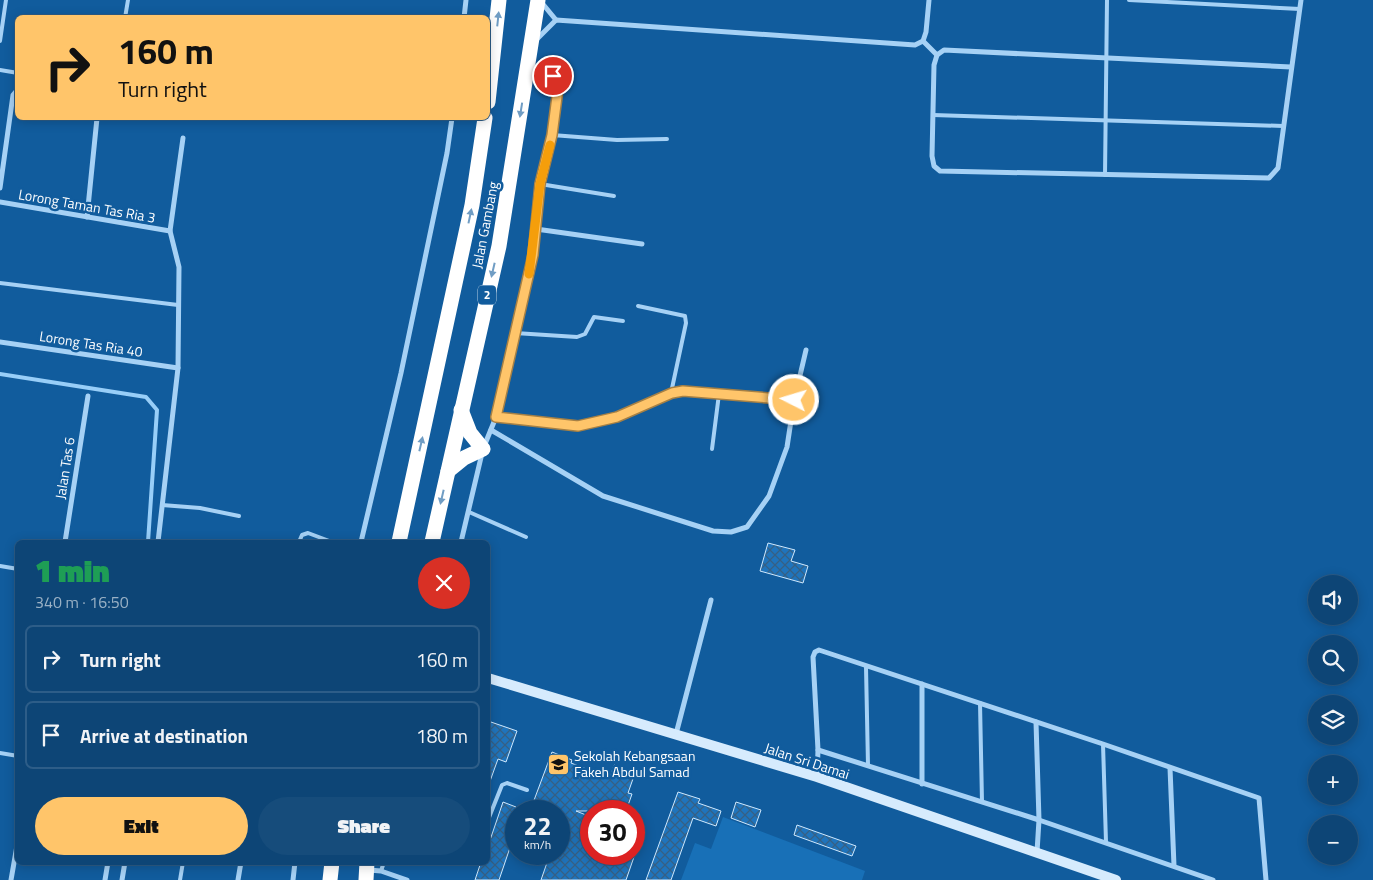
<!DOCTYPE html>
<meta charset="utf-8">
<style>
body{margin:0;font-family:"Titillium Web",sans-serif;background:#164c7b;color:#f1f3f6;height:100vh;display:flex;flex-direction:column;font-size:19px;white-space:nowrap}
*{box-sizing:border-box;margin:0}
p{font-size:16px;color:#9ab1c5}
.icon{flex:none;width:28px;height:28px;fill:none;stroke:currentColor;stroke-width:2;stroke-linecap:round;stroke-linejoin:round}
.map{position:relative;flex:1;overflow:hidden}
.side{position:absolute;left:15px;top:540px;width:475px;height:325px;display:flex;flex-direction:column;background:#0d4576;border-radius:8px;box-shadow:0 2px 12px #0003,0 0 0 1px #2d5d88}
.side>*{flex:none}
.hud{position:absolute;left:15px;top:15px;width:475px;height:105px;border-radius:8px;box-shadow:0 2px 12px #0003,0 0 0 1px #2d5d88;background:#ffc56a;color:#111;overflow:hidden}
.fabs{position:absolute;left:1308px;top:575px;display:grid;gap:10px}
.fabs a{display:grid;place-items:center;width:50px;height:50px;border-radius:50%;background:#0d4576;box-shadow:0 2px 12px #0003,0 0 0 1px #2d5d88;font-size:25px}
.speed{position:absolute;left:505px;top:800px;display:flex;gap:10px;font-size:25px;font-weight:700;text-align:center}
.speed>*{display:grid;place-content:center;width:65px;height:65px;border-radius:50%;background:#0d4576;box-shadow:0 2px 12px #0003,0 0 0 1px #2d5d88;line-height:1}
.speed small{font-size:12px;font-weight:400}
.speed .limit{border:8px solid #d22;background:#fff;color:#111}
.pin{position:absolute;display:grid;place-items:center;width:42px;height:42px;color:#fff;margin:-21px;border:2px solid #fff;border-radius:50%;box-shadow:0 1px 5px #0007}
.me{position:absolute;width:55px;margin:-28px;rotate:275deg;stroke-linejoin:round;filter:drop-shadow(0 0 4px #0008)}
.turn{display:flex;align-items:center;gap:18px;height:105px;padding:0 20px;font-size:22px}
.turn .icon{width:65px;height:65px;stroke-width:2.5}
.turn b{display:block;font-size:35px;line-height:42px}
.round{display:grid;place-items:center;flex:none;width:52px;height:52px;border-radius:26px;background:#164c7b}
.head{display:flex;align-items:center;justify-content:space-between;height:85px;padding:0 20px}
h1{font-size:30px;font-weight:800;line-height:38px;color:#1e9e55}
.button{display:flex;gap:10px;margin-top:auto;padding:10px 20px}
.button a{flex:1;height:58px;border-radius:30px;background:#ffc56a;color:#111;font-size:20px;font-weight:800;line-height:58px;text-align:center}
.button a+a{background:#164c7b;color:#f1f3f6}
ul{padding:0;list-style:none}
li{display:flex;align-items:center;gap:15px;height:68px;margin:0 10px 8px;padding:0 10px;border:2px solid #2d5d88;border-radius:8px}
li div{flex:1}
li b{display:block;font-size:19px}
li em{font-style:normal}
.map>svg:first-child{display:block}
</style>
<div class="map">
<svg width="1373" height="880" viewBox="0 0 1373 880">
<defs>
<pattern id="building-cross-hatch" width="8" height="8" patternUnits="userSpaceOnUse" patternTransform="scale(1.25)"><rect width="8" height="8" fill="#1f74bc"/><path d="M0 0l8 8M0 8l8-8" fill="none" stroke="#366084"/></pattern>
</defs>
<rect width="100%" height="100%" fill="#115c9d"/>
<path fill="#1870b7" d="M 723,817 L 865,871 L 862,880 L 681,880 L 695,843 L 711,849 Z"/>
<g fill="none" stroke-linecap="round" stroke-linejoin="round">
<path stroke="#98cef8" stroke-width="4" d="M 0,374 L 146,397 L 157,410 L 148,542"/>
</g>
<g fill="url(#building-cross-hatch)" stroke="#cfe9fe">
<path d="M 768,543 L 795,550 L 791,561 L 808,566 L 803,583 L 760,571 Z"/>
<path d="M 488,721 L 517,731 L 506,762 L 498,759 L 489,784 Z"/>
<path d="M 552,752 L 572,760 L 571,763 L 610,778 L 614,765 L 635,773 L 628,793 L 632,794 L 626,811 L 576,811 L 591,817 L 591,854 L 635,854 L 626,880 L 541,880 L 550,854 L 559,854 L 559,811 L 530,811 Z"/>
<path d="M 678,792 L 700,799 L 698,803 L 721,811 L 716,826 L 693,818 L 671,880 L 646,880 Z"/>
<path d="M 503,802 L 516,807 L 516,830 L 499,880 L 475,880 L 481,862 L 488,862 L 488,846 Z"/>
<path d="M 736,802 L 761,810 L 755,827 L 731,818 Z"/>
<path d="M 797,825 L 856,846 L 852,856 L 794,835 Z"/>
</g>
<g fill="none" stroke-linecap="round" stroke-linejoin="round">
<g stroke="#a6d1f5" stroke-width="4">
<path d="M 1129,0 L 1300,9"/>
<path d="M 125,18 L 128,0"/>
<path d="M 0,41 L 6,0"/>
<path d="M 0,70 L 18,73"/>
<path d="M 933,115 L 1283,126"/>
<path d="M 552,135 L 617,140 L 667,139"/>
<path d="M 1105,175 L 1107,0"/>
<path d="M 540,184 L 614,196"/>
<path d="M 0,283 L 178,305"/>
<path d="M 638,306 L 685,316 L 686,323 L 671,393"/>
<path d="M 515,333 L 577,337 L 585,334 L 594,317 L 623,321"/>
<path d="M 712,449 L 719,394"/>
<path d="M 162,505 L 200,508 L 239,516"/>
<path d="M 469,512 L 526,537"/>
<path d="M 299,542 L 302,535 L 308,533 L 332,542"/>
<path d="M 0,566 L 18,569"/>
<path d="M 866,667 L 868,765"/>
<path d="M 980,703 L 982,802"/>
<path d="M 1103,744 L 1106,842"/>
<path d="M 0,753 L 18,756"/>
<path d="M 488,820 L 502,785 L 507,783 L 527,790"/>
<path d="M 381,871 L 384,862"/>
<path d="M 180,880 L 183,862"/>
</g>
<g stroke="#a6d1f5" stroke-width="5">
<path d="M 542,3 L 556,20"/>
<path d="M 464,18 L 466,0"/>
<path d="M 537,39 L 556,20 L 915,45 L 923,41 L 926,32 L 929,0"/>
<path d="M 923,41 L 937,55 L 944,50 L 1291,67"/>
<path d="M 937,55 L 934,65 L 932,156 L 934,166 L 940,171 L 1269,178 L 1278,168 L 1301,0"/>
<path d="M 0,188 L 13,95 L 18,89"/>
<path d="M 0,202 L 170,231"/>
<path d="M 87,217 L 97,118"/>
<path d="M 536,229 L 642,244"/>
<path d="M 0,342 L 178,368"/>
<path d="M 496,417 C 533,420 570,432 607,421 C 633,413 656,396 683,391 L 794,401"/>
<path d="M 491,430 L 603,496 L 713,531 L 731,532 L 747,527 L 769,496 L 787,447 L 794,401 L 806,350"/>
<path d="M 65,542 L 88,396"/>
<path d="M 158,542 L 178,368 L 179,267 L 170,231 L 183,138"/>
<path d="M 361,542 L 401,373 L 447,153 L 452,118"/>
<path d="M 461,542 L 483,449 L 496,417 L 524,297 L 533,255 L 540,184 L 555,117 L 558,89 L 556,81 L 548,72 L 530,65"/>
<path d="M 922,684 L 922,784"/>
<path d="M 1036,722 L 1039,820 L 1037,852"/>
<path d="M 676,734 L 711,600"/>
<path d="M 818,750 L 1039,820 L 1213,880"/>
<path d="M 1170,768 L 1174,866"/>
<path d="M 817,777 L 818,750 L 813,657 L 815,652 L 819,650 L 1103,744 L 1259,798 L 1266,880"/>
<path d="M 369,870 L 381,871 L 407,880"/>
<path d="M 11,880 L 18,840"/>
<path d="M 105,880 L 108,862"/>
<path d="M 122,880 L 125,862"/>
<path d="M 238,880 L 241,862"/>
<path d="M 293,880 L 295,862"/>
</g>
<path stroke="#d6ebfd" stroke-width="10" d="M 488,678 L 817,777 L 1116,880"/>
<g stroke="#fff" stroke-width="15">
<path d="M 488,102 L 499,0"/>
<path d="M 448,471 L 464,458 L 483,449 L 470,433 L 461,410"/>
<path d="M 399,542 L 472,205 L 485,118"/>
<path d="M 432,542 L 499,246 L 538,0"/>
<path d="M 330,880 L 332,862"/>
<path d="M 366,880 L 367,862"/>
</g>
</g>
<defs><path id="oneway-solid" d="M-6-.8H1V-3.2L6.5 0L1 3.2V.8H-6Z" transform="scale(1.25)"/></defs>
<g fill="#709dc4">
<use href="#oneway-solid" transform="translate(498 19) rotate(-84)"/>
<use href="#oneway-solid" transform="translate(521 110) rotate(99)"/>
<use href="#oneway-solid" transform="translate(470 216) rotate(-78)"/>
<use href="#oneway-solid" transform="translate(493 270) rotate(103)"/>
<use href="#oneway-solid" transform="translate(421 444) rotate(-77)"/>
<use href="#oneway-solid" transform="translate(442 497) rotate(103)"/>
</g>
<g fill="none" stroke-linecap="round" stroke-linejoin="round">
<defs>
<path id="route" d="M 553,76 L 558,89 L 552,135 L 540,184 L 533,255 L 496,417 L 578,426 L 617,417 L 672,393 L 683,391 L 794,400"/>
</defs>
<use href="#route" stroke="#a68045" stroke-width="12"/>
<use href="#route" stroke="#ffc56a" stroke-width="9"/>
<path stroke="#f59e0b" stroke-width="9" d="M 529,274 L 540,184 L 550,145"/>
</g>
<defs>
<symbol id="school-square" viewBox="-11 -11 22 22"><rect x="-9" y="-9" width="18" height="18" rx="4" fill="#ffc56a" stroke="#115c9d"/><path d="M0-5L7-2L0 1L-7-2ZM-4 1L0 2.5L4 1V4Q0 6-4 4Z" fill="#111"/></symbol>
</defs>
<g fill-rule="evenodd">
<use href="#school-square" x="546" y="752" width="25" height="25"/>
</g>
<g text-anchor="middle" stroke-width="5" stroke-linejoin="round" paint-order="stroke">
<rect fill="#115c9d" stroke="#b8cee2" stroke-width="1" x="478" y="285.5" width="18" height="19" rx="4"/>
<g font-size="12" font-weight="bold" fill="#fff">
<text x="487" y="299">2</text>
</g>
<g font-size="14" fill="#fff" stroke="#115c9d">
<text transform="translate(87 206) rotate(10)" y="5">Lorong Taman Tas Ria 3</text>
<text transform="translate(485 225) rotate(-79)" y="5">Jalan Gambang</text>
<text transform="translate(91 344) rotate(9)" y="5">Lorong Tas Ria 40</text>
<text transform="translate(65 468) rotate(-81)" y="5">Jalan Tas 6</text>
<text transform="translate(807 761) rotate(18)" y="5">Jalan Sri Damai</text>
</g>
<g font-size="14" fill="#fff" stroke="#115c9d" text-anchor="start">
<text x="574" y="761">Sekolah Kebangsaan<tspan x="574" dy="16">Fakeh Abdul Samad</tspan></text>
</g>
</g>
</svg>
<div class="fabs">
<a><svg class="icon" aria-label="sound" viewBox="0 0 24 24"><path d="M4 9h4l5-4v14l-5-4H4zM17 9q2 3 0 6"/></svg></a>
<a><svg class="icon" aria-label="search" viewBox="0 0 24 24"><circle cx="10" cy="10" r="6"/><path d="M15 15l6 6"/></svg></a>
<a><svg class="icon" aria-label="layers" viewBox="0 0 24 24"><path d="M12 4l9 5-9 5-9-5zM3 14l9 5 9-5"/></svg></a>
<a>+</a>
<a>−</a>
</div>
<div class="speed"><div>22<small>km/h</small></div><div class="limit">30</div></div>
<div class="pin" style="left:553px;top:76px;background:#d93025"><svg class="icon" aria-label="arrive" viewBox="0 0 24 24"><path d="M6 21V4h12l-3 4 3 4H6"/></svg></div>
<svg class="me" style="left:794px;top:400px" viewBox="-20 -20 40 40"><circle r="17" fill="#ffc56a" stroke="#fff" stroke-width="3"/><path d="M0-11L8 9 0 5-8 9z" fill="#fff"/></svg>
<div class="hud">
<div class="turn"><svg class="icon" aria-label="right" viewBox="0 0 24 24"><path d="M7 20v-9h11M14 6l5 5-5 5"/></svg><div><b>160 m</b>Turn right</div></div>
</div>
<section class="side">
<div class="head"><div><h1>1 min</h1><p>340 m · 16:50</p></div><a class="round" style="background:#d93025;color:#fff"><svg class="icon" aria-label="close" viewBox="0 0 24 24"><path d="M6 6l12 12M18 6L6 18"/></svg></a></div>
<ul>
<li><svg class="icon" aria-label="right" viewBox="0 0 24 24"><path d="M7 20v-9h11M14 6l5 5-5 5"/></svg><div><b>Turn right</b></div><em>160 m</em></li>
<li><svg class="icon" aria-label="arrive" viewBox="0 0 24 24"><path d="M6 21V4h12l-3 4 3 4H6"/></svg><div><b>Arrive at destination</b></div><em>180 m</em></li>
</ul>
<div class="button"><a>Exit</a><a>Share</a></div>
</section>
</div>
